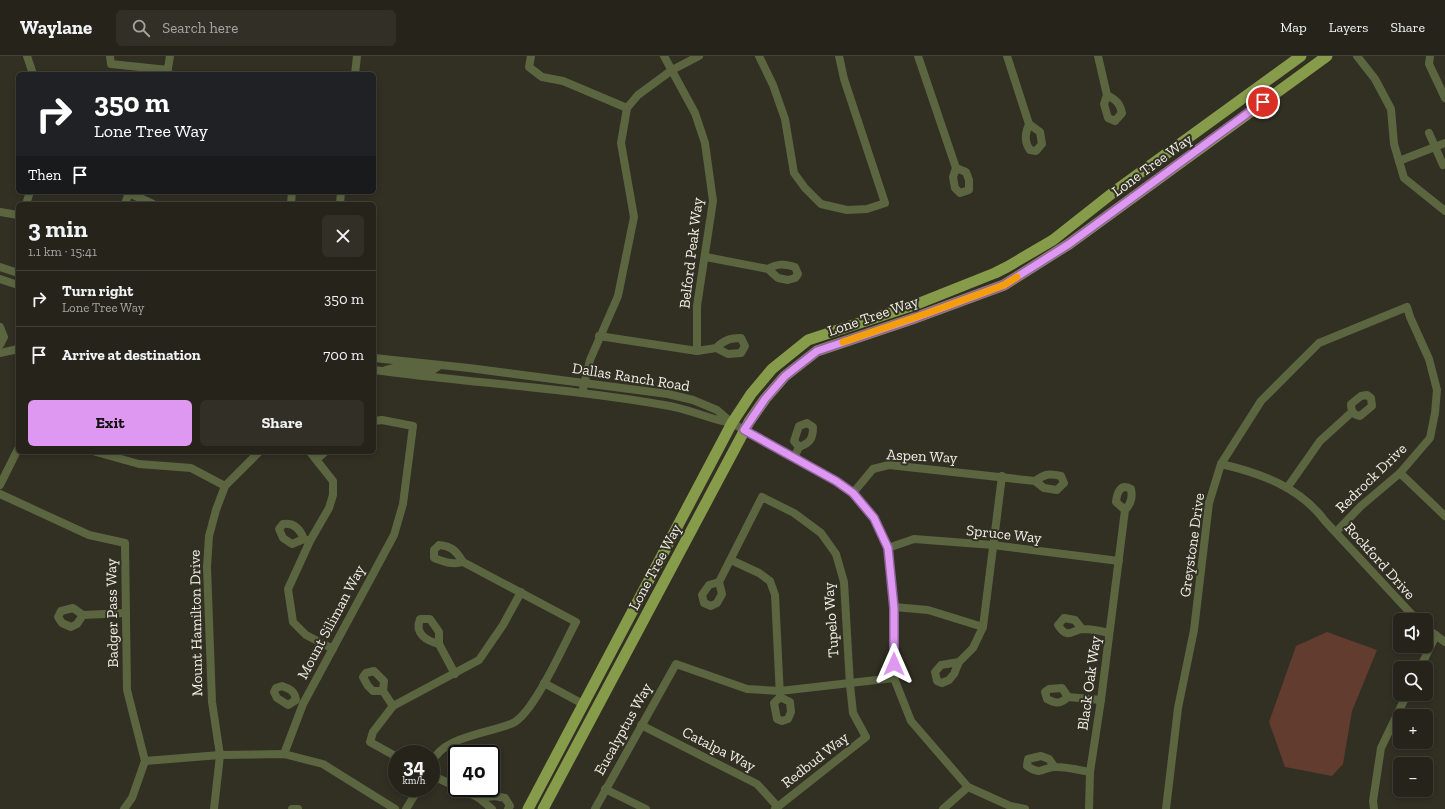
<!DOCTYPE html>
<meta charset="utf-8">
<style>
body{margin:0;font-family:"Zilla Slab",serif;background:#322f27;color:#f1f3f6;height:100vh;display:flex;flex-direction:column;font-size:15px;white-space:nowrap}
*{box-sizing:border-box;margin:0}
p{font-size:13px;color:#a4a4a2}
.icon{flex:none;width:22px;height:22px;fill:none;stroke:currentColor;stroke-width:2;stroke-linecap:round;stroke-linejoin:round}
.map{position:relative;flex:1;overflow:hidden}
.sheet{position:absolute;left:16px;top:146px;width:360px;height:252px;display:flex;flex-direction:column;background:#26231a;border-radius:6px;box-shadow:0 2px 6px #0003,0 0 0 1px #424039}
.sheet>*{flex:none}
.top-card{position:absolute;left:16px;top:16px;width:360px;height:122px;border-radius:6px;box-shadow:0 2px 6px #0003,0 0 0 1px #424039;background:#202124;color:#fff;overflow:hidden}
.fabs{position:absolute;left:1393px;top:557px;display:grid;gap:8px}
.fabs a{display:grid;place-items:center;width:40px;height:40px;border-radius:6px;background:#26231a;box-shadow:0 2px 6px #0003,0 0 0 1px #424039;font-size:20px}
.speed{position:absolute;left:388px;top:689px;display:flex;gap:8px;font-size:20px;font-weight:700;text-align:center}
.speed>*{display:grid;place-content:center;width:52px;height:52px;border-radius:50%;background:#26231a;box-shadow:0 2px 6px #0003,0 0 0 1px #424039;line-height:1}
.speed small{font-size:10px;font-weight:400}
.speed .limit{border:2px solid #111;border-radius:6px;background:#fff;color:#111}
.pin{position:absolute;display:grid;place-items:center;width:34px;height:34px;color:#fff;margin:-17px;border:2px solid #fff;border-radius:50%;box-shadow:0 1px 4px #0007}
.me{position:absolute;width:44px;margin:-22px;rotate:0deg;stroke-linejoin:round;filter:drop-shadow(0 0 3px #0008)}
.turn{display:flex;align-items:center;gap:14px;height:84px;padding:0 12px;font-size:18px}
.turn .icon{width:52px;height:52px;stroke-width:2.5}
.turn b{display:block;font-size:28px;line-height:34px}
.then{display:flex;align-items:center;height:38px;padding:0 12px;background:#0003;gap:8px;font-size:15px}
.round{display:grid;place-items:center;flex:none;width:42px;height:42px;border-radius:6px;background:#322f27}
.head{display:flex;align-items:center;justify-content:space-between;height:68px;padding:0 12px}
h1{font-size:24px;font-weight:700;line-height:30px}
.action{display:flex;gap:8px;margin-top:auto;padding:8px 12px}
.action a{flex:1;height:46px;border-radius:6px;background:#de98f2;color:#111;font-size:16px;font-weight:700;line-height:46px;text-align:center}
.action a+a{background:#322f27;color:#f1f3f6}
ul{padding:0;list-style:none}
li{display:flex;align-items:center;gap:12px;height:56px;padding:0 12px;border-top:1px solid #424039}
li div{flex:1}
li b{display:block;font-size:15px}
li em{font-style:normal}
header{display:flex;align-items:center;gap:24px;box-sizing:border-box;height:56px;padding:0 20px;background:#26231a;border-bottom:1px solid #424039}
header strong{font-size:19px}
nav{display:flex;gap:22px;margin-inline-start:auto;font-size:14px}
.search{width:280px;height:36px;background:#322f27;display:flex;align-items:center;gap:10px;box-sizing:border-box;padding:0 14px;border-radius:6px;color:#a4a4a2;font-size:15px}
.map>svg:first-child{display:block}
</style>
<header>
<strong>Waylane</strong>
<div class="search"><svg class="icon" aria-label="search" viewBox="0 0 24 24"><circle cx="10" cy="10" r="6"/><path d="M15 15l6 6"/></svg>Search here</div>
<nav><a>Map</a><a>Layers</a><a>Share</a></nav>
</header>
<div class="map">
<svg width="1445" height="753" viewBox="0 0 1445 753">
<rect width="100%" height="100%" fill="#322f23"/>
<path fill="#623c2f" d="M 1327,576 L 1377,594 L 1352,655 L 1343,708 L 1332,720 L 1285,711 L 1269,666 L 1296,590 Z"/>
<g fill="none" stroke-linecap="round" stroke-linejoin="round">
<g stroke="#5b6640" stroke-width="8">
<path d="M 27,0 L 33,18"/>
<path d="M 110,0 L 111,8 L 168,14"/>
<path d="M 531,0 L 529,11 L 542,21 L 563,25 L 627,52"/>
<path d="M 664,0 L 695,57 L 705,87 L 713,145 L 697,250 L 697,295"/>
<path d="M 759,0 L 773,29 L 785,63 L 794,117 L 805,132 L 821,148 L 847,154 L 867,153 L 885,147 L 844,23 L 839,0"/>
<path d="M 918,0 L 956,112 L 953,121 L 955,132 L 960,137 L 969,134 L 969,124 L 966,116 L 956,112"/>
<path d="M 1007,0 L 1029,68 L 1040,76 L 1042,88 L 1036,95 L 1030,94 C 1024,85 1025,78 1029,68"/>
<path d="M 1098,0 L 1107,39 L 1104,48 L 1108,62 L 1115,65 L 1122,57 C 1120,47 1116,44 1107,39"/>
<path d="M 1357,0 L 1375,23 L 1391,53 L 1394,88 L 1404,122 L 1445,155"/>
<path d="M 1430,0 L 1429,8 L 1445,42"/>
<path d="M 167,18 L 170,0"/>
<path d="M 355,18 L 357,0"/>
<path d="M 1429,77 L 1443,109"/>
<path d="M 1399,105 L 1445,87"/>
<path d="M 129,137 L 153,148"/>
<path d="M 26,148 L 30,136"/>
<path d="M 125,148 L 129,136"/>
<path d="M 291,148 L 292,136"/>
<path d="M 340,148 L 341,136"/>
<path d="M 0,156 L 18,159"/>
<path d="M 706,201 L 768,213 L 778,222 L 788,224 L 795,222 L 798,218 L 795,211 C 784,208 778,207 768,213"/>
<path d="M 0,211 L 18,217"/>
<path d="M 0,223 L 18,229"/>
<path d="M 0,271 L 4,281 L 0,289"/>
<path d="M 599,280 L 697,295 L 716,292 L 728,298 L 741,297 L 745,290 L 741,282 C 730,282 724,284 716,292"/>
<path d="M 0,297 L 18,293"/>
<path d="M 374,302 L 469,312 L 668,338 L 693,344 L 717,354 L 732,367 L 836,425 L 853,437 L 874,462 L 888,492 L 894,551 L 894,622 L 911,665 L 968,731 L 1010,750 L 1025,753"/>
<path d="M 374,314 C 470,327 568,332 664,349 C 687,352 708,363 731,367"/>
<path d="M 386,314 L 398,311 L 433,314 L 440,309"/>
<path d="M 582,337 L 590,304 L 618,240 L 634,161 L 621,87 L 627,52 L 638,39 L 672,14 L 699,0"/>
<path d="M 1367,339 L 1371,342 L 1372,350 L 1360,360 C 1353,359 1351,355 1351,348 L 1361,340 Z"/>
<path d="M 96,396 L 139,408 L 191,412 L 225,430"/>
<path d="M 310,396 L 333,425 L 333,439 L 329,452 L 310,485 L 288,533 L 293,566 L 306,579 L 333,593"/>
<path d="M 794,402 L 799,391 C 810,387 813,383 813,371 L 807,367 L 799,370 L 794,385 L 799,391"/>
<path d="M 317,403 L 325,396"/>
<path d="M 1221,408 C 1260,417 1300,431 1325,465 L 1417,564"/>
<path d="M 1400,417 L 1445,460"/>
<path d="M 0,429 L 18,393"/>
<path d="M 1287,432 L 1320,385 L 1352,356"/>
<path d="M 853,437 L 873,413 L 889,409 L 1035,425 L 1044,432 L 1057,434 L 1064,427 L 1061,420 C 1049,417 1045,418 1035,425"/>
<path d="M 0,438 L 89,479 L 125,487 L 127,634 L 145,705 L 132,742 L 124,753"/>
<path d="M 304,483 L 292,488 L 283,482 L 279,473 L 283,468 C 294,466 300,473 304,483 L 310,485"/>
<path d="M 888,492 L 914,483 L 993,489 L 1119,505"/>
<path d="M 731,504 L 759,517 L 770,525 L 775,539 L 780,641 L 774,647 L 777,663 L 782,665 L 788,663 L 791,656 L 790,646 L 780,641"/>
<path d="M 719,526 L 709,529 L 702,539 L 704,547 L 711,550 L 717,547 L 722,538 L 719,526 L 762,441 L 794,457 L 821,477 L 836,498 L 844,526 L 850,629 L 853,657 L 866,681 L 775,753"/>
<path d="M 894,551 L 928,554 L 983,571"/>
<path d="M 83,559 L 77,568 L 71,571 L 62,567 L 58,561 L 61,555 L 73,552 L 83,559 L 126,557"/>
<path d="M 1426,572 L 1445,586"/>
<path d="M 1082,573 L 1075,564 L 1064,562 L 1058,569 C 1068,585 1073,573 1083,573 C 1092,573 1101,575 1109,577"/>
<path d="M 439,588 C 427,585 414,578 420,563 L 430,563 L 439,576 L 439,588 L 455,618"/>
<path d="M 959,606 L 941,609 L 935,616 L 937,625 L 942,627 L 949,624 L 954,618 L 959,606 L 973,592 L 983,571 L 1002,420"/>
<path d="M 1420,612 L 1436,579"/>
<path d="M 544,627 L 583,648"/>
<path d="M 282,630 C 290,633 295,635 296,644 L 288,649 L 277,642 L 274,636 L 276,632 Z"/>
<path d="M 383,635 L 373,635 L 368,630 L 363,621 L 366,617 L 374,615 L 384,625 L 383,635 L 393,650"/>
<path d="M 1068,641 L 1062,632 L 1049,633 L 1045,636 L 1047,643 C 1056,648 1060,648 1068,641 L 1101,644"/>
<path d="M 641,669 L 757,728 L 778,751"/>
<path d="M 284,698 L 303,648 L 394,479 L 403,448 L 413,370 L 382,364 L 374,365"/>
<path d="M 397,701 L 370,686 L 373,676 L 393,650 L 479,604 L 503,569 L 521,536"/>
<path d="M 145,705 L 220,699 L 284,698 L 323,708 L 395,753"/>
<path d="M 431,708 C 442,680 487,678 513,667 C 534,657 564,588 576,566 L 463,506 C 456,495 452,490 439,489 L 434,494 L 434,502 C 445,506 452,509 463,506"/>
<path d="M 1054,710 L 1049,703 L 1041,700 L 1028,703 L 1027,710 C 1043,721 1043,710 1056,711 C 1067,711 1079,714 1090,716"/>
<path d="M 431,719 L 457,731"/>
<path d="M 458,732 L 479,742 L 492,753"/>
<path d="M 605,733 L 646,753"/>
<path d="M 479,742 L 495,740 L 505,742 L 510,750 L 508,753"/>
<path d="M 214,753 L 220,699 L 212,646 L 207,511 L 209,480 L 216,454 L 225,430 L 259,396"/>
<path d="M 292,753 L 298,753"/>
<path d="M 406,753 L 419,732"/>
<path d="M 595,753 L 676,608 L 747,633 L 780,635 L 894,622"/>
<path d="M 943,753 L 968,731"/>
<path d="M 1089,753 L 1090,716 L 1101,644 L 1125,454 C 1131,448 1133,442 1131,433 C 1120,427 1117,437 1116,446 L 1125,454"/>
<path d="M 1166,753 L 1178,652 L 1194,574 L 1209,447 L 1221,408 L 1261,345 L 1319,287 L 1407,251 L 1410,261 L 1429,303 L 1437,334 L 1435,357 L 1430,382 L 1400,417 L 1361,450 L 1336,476"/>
<path d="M 1374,753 L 1373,745 L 1381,692 L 1407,638"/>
</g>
<g stroke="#879c4b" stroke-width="11">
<path d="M 528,753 L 732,367 L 751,338 L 772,313 L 808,284 L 917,248 L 995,217 L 1007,211 L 1053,184 L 1115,135 L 1301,0"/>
<path d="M 543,753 L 749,366 L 765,343 L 785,320 L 817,295 L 912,263 L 1004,229 L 1069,188 L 1327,0"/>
</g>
</g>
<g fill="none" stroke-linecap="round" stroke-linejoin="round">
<defs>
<path id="route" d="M 894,608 L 894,552 L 888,492 L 874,462 L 853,437 L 836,425 L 744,374 L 765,343 L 785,320 L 817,295 L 912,263 L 1004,229 L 1069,188 L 1263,46"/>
</defs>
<use href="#route" stroke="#90639d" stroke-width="10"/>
<use href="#route" stroke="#de98f2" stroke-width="7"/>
<path stroke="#f59e0b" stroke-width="7" d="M 843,286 L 925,258 L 1004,229 L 1017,221"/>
</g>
<g text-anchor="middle" stroke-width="4" stroke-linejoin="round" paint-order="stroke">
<g font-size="15" fill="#f0eee7" stroke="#322f23">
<text transform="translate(1152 109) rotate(-36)" y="5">Lone Tree Way</text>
<text transform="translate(691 197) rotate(-83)" y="5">Belford Peak Way</text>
<text transform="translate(873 260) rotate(-19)" y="5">Lone Tree Way</text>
<text transform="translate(631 321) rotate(9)" y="5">Dallas Ranch Road</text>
<text transform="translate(922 400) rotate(3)" y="5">Aspen Way</text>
<text transform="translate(1371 422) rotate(-44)" y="5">Redrock Drive</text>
<text transform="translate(1004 478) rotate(6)" y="5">Spruce Way</text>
<text transform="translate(1192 489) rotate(-82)" y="5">Greystone Drive</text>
<text transform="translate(1380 505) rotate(48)" y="5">Rockford Drive</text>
<text transform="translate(655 511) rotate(-62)" y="5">Lone Tree Way</text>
<text transform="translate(112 557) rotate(-91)" y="5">Badger Pass Way</text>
<text transform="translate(831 564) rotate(-94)" y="5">Tupelo Way</text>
<text transform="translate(331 566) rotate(-62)" y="5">Mount Siliman Way</text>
<text transform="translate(196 567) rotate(-91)" y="5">Mount Hamilton Drive</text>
<text transform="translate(1089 627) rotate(-82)" y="5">Black Oak Way</text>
<text transform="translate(623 673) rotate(-61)" y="5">Eucalyptus Way</text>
<text transform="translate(719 693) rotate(27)" y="5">Catalpa Way</text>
<text transform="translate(815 704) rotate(-38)" y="5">Redbud Way</text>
</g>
</g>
</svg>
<div class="fabs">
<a><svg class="icon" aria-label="sound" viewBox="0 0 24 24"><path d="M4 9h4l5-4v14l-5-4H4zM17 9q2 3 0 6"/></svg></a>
<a><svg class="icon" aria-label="search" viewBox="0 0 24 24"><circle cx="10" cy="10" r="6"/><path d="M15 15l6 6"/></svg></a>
<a>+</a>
<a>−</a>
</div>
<div class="speed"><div>34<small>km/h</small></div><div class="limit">40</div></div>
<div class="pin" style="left:1263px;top:46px;background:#d93025"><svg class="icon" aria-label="arrive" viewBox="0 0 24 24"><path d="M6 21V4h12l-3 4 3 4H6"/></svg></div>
<svg class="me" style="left:894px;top:608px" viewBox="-20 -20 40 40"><path d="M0-17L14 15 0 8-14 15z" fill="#de98f2" stroke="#fff" stroke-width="4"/></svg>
<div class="top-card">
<div class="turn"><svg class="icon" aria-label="right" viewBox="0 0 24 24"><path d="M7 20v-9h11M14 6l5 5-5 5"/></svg><div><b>350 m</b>Lone Tree Way</div></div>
<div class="then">Then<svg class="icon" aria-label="arrive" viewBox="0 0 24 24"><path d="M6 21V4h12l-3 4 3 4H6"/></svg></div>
</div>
<section class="sheet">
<div class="head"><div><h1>3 min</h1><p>1.1 km · 15:41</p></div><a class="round"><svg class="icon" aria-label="close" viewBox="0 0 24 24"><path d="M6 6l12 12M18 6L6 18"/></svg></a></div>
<ul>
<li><svg class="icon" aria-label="right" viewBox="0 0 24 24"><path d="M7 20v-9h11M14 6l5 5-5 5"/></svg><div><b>Turn right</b><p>Lone Tree Way</p></div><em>350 m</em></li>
<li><svg class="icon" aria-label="arrive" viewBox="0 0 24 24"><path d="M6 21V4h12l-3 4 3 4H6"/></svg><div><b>Arrive at destination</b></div><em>700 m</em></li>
</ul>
<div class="action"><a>Exit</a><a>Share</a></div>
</section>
</div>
